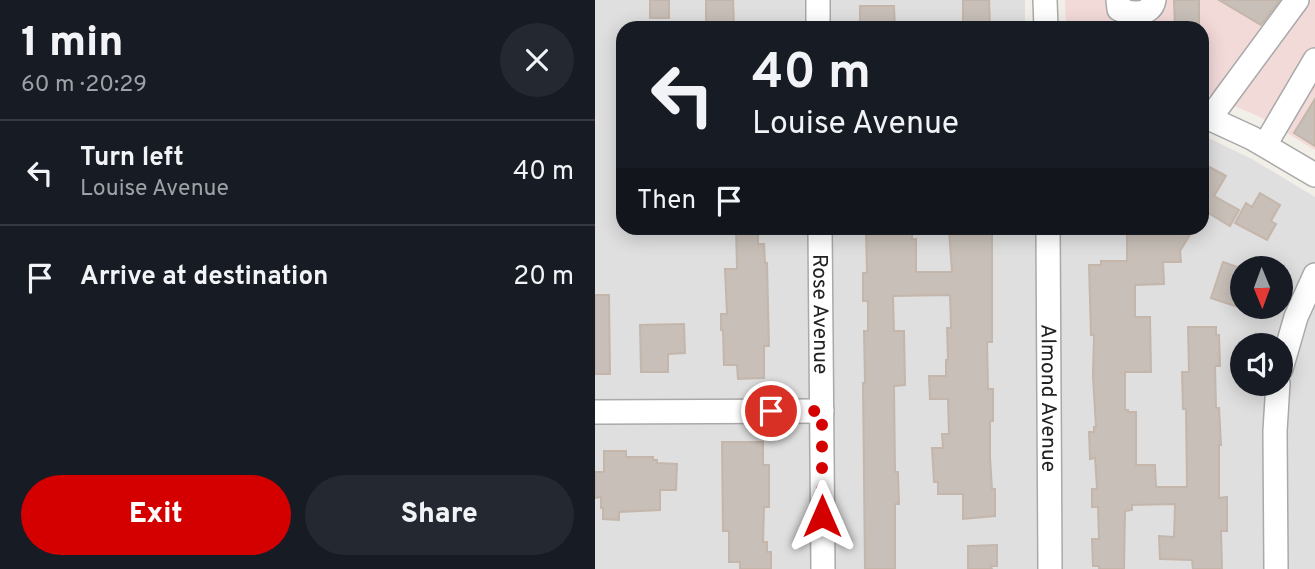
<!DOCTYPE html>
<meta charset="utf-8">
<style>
body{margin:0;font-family:Overpass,sans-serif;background:#242831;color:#f1f3f6;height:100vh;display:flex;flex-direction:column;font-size:26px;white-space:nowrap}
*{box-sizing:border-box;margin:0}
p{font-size:23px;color:#9ea1a6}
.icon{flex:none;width:38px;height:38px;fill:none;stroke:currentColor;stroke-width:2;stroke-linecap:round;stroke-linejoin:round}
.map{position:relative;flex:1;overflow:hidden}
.details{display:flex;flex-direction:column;background:#171b24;width:595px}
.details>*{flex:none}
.banner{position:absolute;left:21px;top:21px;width:593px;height:214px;border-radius:21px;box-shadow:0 4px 18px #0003;background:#171b24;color:#f1f3f6;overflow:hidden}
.needle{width:46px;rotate:179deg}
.controls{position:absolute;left:635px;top:256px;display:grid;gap:14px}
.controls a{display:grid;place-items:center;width:63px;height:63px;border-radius:50%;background:#171b24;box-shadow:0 4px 18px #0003;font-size:35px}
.pin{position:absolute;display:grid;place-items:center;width:60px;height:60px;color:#fff;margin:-30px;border:4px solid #fff;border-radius:50%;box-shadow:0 2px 7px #0007}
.me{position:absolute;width:77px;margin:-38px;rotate:0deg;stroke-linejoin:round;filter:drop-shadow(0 0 5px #0008)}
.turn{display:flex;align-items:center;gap:24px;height:147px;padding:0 21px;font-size:32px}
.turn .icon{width:91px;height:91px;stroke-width:2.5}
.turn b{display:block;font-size:49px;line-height:60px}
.then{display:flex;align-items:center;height:66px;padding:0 21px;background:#0003;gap:14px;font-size:26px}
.round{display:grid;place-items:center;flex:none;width:74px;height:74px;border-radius:37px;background:#242831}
.overview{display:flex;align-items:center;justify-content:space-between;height:119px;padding:0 21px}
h1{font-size:42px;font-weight:800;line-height:52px}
.cta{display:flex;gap:14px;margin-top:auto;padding:14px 21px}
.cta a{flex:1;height:80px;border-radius:42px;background:#d40000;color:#fff;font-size:28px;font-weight:800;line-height:80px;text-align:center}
.cta a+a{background:#242831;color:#f1f3f6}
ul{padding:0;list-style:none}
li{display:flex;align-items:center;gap:21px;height:105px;padding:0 21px;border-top:2px solid #363941}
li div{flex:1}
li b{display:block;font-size:26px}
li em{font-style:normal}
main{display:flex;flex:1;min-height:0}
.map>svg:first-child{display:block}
</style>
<main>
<section class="details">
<div class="overview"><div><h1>1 min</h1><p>60 m · 20:29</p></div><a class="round"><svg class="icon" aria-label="close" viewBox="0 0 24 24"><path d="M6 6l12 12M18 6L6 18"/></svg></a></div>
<ul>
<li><svg class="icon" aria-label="left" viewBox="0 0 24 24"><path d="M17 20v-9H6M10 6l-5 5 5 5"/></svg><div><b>Turn left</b><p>Louise Avenue</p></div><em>40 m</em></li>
<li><svg class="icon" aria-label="arrive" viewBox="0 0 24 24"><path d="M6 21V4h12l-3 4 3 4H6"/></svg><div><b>Arrive at destination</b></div><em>20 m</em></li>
</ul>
<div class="cta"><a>Exit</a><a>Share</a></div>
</section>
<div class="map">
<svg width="720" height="569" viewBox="0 0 720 569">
<rect width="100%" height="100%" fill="#f2efe9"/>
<path fill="#e0dfdf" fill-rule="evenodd" d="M 0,0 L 430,0 L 430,28 L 28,28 L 28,228 L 607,228 L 607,135 L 657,159 L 720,197 L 720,569 L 0,569 ZM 648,268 L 686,268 L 686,306 L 648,306 ZM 648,345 L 686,345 L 686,383 L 648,383 Z"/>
<path fill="#f2dad9" d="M 470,0 L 720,0 L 720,150 L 665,117 L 607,92 L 607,28 L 471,28 Z"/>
<g fill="#c7bfb8" stroke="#c4b6ab" stroke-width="2">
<rect x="55" y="0" width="19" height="18"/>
<path d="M 111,0 L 138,0 L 139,28 L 111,28 Z"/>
<path d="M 368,0 L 394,0 L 395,28 L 368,28 Z"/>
<path d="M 579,0 L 604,0 L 604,28 L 580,28 Z"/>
<path d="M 624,0 L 685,0 L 666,25 Z"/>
<path d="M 265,6 L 299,6 L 300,28 L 265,28 Z"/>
<path d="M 720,99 L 720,146 L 699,133 Z"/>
<path d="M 607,163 L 631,176 L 619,196 L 644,210 L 635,226 L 610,211 L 607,215 Z"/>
<path d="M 665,193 L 685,205 L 676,221 L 681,224 L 672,240 L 640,223 L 651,203 L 657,207 Z"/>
<path d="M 141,228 L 163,228 L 163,244 L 169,244 L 170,263 L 172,263 L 174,346 L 169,346 L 169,378 L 143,379 L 142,365 L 129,365 L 128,330 L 126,330 L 126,314 L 132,314 L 130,269 L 142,269 Z"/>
<path d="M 271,228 L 317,229 L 317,239 L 321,239 L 321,272 L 357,272 L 354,230 L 369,230 L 369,228 L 397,228 L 397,342 L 392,342 L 393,389 L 398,389 L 398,421 L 395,421 L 395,457 L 397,489 L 400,489 L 400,516 L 368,519 L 368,494 L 343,494 L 343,482 L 339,482 L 337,448 L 348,448 L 347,434 L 354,434 L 353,399 L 335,399 L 334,376 L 351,376 L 351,360 L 353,360 L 352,328 L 356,328 L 355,295 L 298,296 L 299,331 L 309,331 L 310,385 L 299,386 L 300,472 L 303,472 L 304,504 L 300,504 L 300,569 L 270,569 L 268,383 L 270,383 L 269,331 L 273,331 L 273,301 L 268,301 L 268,273 L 272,273 Z"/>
<path d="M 532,228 L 599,228 L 585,251 L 586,262 L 568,262 L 569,284 L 540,285 L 540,317 L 555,317 L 556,372 L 530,372 L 530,410 L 533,410 L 533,412 L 541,412 L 541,465 L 560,465 L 561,487 L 592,487 L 591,409 L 588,409 L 587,372 L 594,372 L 593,327 L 621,327 L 621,335 L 624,335 L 625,366 L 620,366 L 621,408 L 624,408 L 626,445 L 624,445 L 624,498 L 632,497 L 632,531 L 626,531 L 627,569 L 598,569 L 597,560 L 565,559 L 564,536 L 579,537 L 580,504 L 537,505 L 537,510 L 530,511 L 529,569 L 504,569 L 504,566 L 498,566 L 497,539 L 504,539 L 503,507 L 497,507 L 497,489 L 502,489 L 500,458 L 495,459 L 494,432 L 499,432 L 499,427 L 501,427 L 498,377 L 499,335 L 496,335 L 494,265 L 506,265 L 506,261 L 532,261 Z"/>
<path d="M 628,262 L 648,269 L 648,292 L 643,307 L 616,298 Z"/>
<path d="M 0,295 L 14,295 L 15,374 L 0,374 Z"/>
<path d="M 89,324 L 90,353 L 73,354 L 73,372 L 46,372 L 45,325 Z"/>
<path d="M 127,442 L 168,442 L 168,465 L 174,465 L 174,507 L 169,507 L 168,542 L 172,542 L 172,552 L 176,552 L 176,569 L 145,569 L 145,562 L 134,562 L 134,531 L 128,531 Z"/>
<path d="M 9,451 L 31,451 L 31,457 L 58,457 L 58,460 L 62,460 L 62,463 L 82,464 L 81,490 L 65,490 L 65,510 L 24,512 L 24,520 L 8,519 L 8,508 L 6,508 L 6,497 L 0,498 L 0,472 L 9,472 Z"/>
<path d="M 402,545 L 402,566 L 396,566 L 397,569 L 373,569 L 373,546 Z"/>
</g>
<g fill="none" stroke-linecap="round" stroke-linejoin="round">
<defs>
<g id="minor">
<path d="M 223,0 L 223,28"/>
<path d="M 450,0 L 451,28"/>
<path d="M 523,0 L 524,9 C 537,15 556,16 559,0"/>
<path d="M 607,115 L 657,138 L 720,175"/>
<path d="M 615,118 L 702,0"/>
<path d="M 670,145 L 720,60"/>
<path id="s1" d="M 225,228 L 228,569"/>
<path id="s2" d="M 453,228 L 455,569"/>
<path d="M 686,369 L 701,317 L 720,275"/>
<path d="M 0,412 L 227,411"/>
<path d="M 681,569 L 680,431 L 683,383"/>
</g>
</defs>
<use href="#minor" stroke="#a9a9a9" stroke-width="26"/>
<use href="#minor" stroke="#fff" stroke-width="23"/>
</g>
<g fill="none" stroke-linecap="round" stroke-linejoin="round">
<path stroke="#d40000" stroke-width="12" stroke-dasharray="0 21.6" d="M 176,411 L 227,411 L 227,516"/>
</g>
<g text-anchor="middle" stroke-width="6" stroke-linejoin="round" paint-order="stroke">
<g font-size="21" fill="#222" stroke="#fff">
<text dy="7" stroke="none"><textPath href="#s1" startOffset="86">Rose Avenue</textPath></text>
<text dy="7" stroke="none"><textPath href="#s2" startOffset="170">Almond Avenue</textPath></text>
</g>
</g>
</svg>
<div class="controls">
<a><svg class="needle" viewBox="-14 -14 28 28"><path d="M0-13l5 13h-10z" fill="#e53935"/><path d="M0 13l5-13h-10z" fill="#9ea1a6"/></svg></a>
<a><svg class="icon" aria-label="sound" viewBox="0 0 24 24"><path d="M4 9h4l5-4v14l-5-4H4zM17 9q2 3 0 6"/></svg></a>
</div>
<div class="pin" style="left:176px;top:411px;background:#d93025"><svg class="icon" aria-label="arrive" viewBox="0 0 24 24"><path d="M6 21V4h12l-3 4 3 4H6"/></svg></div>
<svg class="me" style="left:227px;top:516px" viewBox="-20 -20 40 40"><path d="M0-17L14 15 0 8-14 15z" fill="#d40000" stroke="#fff" stroke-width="4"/></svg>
<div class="banner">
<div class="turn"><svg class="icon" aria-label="left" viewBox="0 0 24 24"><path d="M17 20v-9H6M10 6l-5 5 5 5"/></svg><div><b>40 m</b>Louise Avenue</div></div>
<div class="then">Then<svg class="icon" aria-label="arrive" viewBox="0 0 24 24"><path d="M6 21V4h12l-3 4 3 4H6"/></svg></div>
</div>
</div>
</main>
